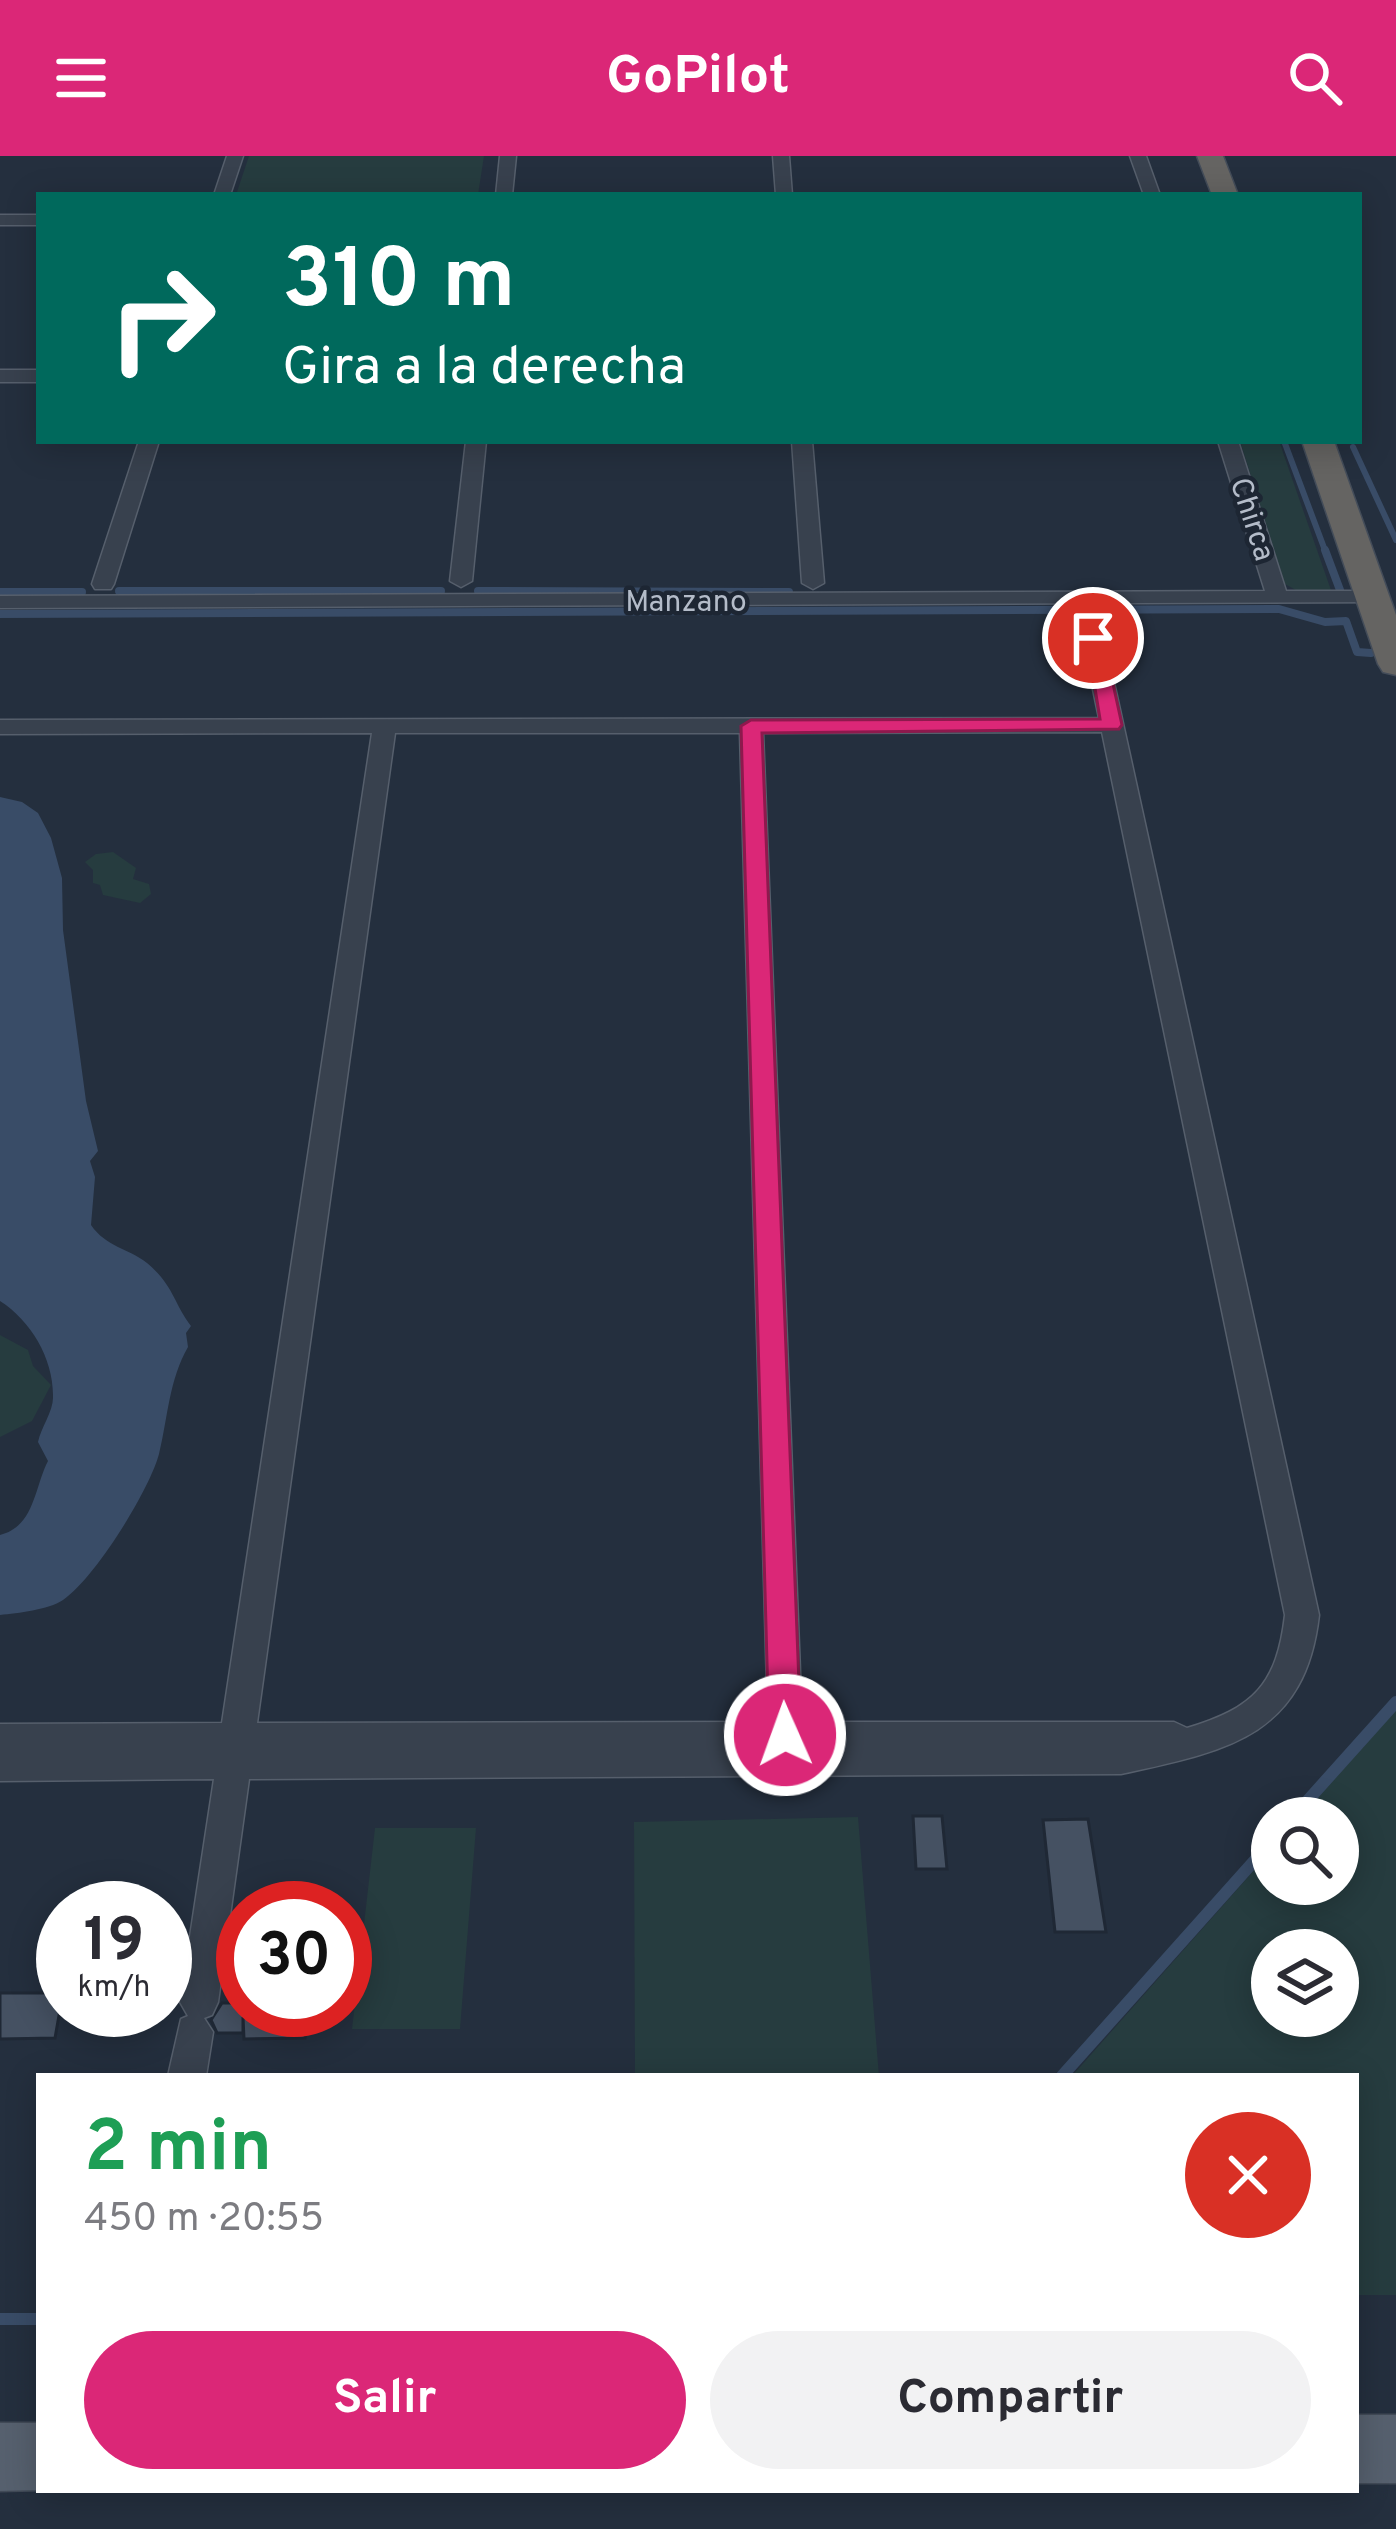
<!DOCTYPE html>
<html lang="es">
<meta charset="utf-8">
<style>
body{margin:0;font-family:Overpass,sans-serif;background:#f2f2f3;color:#2b2b33;height:100vh;display:flex;flex-direction:column;font-size:45px;white-space:nowrap}
*{box-sizing:border-box;margin:0}
p{font-size:39px;color:#7c7c81}
.icon{flex:none;width:66px;height:66px;fill:none;stroke:currentColor;stroke-width:2;stroke-linecap:round;stroke-linejoin:round}
.map{position:relative;flex:1;overflow:hidden}
.drawer{position:absolute;left:36px;top:1917px;width:1323px;height:420px;display:flex;flex-direction:column;background:#fff;border-radius:0px;box-shadow:0 6px 30px #0003}
.drawer>*{flex:none}
.hud{position:absolute;left:36px;top:36px;width:1326px;height:252px;border-radius:0px;box-shadow:0 6px 30px #0003;background:#00695c;color:#fff;overflow:hidden}
.buttons{position:absolute;left:1251px;top:1641px;display:grid;gap:24px}
.buttons a{display:grid;place-items:center;width:108px;height:108px;border-radius:50%;background:#fff;box-shadow:0 6px 30px #0003;font-size:60px}
.speed{position:absolute;left:36px;top:1725px;display:flex;gap:24px;font-size:60px;font-weight:700;text-align:center}
.speed>*{display:grid;place-content:center;width:156px;height:156px;border-radius:50%;background:#fff;box-shadow:0 6px 30px #0003;line-height:1}
.speed small{font-size:30px;font-weight:400}
.speed .limit{border:18px solid #d22;background:#fff;color:#111}
.pin{position:absolute;display:grid;place-items:center;width:102px;height:102px;color:#fff;margin:-51px;border:6px solid #fff;border-radius:50%;box-shadow:0 3px 12px #0007}
.me{position:absolute;width:132px;margin:-66px;rotate:358deg;stroke-linejoin:round;filter:drop-shadow(0 0 9px #0008)}
.turn{display:flex;align-items:center;gap:42px;height:252px;padding:0 48px;font-size:54px}
.turn .icon{width:156px;height:156px;stroke-width:2.5}
.turn b{display:block;font-size:84px;line-height:102px}
.round{display:grid;place-items:center;flex:none;width:126px;height:126px;border-radius:63px;background:#f2f2f3}
.head{display:flex;align-items:center;justify-content:space-between;height:204px;padding:0 48px}
h1{font-size:72px;font-weight:700;line-height:90px;color:#1e9e55}
.button{display:flex;gap:24px;margin-top:auto;padding:24px 48px}
.button a{flex:1;height:138px;border-radius:72px;background:#db2777;color:#fff;font-size:48px;font-weight:700;line-height:138px;text-align:center}
.button a+a{background:#f2f2f3;color:#2b2b33}
header{display:flex;justify-content:space-between;align-items:center;height:156px;padding:0 48px;background:#db2777;color:#fff;font-size:54px;font-weight:700}
.map>svg:first-child{display:block}
</style>
<header><svg class="icon" aria-label="menu" viewBox="0 0 24 24"><path d="M4 6h16M4 12h16M4 18h16"/></svg>GoPilot<svg class="icon" aria-label="search" viewBox="0 0 24 24"><circle cx="10" cy="10" r="6"/><path d="M15 15l6 6"/></svg></header>
<div class="map">
<svg width="1396" height="2373" viewBox="0 0 1396 2373">
<rect width="100%" height="100%" fill="#242f3e"/>
<g fill="#263c3f" fill-rule="evenodd">
<path d="M 249,0 L 484,0 L 478,39 L 236,39 Z"/>
<path d="M 1240,285 L 1279,285 L 1332,437 L 1301,437 L 1285,428 Z"/>
<path d="M 113,696 L 136,712 L 133,723 L 149,728 L 151,738 L 140,747 L 103,739 L 100,729 L 93,727 L 93,714 L 85,706 L 96,698 Z"/>
<path d="M 0,1179 L 28,1194 L 33,1210 L 51,1229 L 32,1265 L 0,1281 Z"/>
<path d="M 1396,1554 L 1396,2139 L 1356,2139 L 1356,1920 L 1072,1920 L 1272,1694 L 1272,1728 L 1338,1728 L 1338,1662 L 1300,1662 ZM 1338,1794 L 1338,1860 L 1272,1860 L 1272,1794 Z"/>
<path d="M 858,1661 L 879,1920 L 635,1920 L 634,1666 Z"/>
<path d="M 375,1672 L 476,1672 L 460,1873 L 352,1873 Z"/>
</g>
<path fill="#394c67" d="M 0,641 L 22,646 L 38,657 L 51,682 L 62,722 L 63,774 L 86,945 L 98,995 L 90,1005 L 95,1021 L 91,1069 C 106,1091 128,1092 147,1107 C 174,1130 173,1146 191,1170 L 186,1177 L 188,1191 C 169,1224 168,1261 159,1298 C 149,1335 95,1422 63,1444 C 48,1454 18,1457 0,1459 L 0,1379 C 35,1370 34,1332 48,1305 L 38,1286 C 41,1272 53,1255 53,1242 C 54,1203 31,1165 0,1145 Z"/>
<g fill="none" stroke-linecap="round" stroke-linejoin="round">
<g stroke="#394c67" stroke-width="6">
<path d="M 1284,285 L 1326,397"/>
<path d="M 1353,291 L 1396,384"/>
</g>
<g stroke="#394c67" stroke-width="8">
<path d="M 1325,394 L 1340,434"/>
<path d="M 119,435 L 441,435"/>
<path d="M 478,435 L 789,436"/>
<path d="M 0,436 L 82,436"/>
<path d="M 0,458 L 1279,453 L 1325,466 L 1346,465 L 1357,496 L 1371,497"/>
</g>
<g stroke="#394c67" stroke-width="12">
<path d="M 1292,1662 L 1396,1546"/>
<path d="M 1062,1920 L 1272,1685"/>
<path d="M 0,2163 L 39,2163"/>
</g>
</g>
<g fill="#455162" stroke="#1f2835" stroke-width="3">
<path d="M 913,1660 L 942,1660 L 947,1713 L 916,1713 Z"/>
<path d="M 1088,1663 L 1106,1776 L 1055,1776 L 1043,1664 Z"/>
<path d="M 0,1837 L 63,1837 L 55,1882 L 0,1883 Z"/>
<path d="M 222,1847 L 243,1847 L 243,1854 L 308,1854 L 305,1882 L 244,1883 L 243,1861 L 243,1877 L 217,1877 L 211,1864 Z"/>
</g>
<g fill="none" stroke-linecap="round" stroke-linejoin="round">
<defs>
<g id="minor">
<path d="M 227,0 L 243,0 L 230,39 L 214,39 Z"/>
<path d="M 500,0 L 516,0 L 512,39 L 496,39 Z"/>
<path d="M 773,0 L 789,0 L 792,39 L 776,39 Z"/>
<path d="M 1130,0 L 1146,0 L 1160,39 L 1144,39 Z"/>
<rect x="0" y="59" width="39" height="10"/>
<rect x="0" y="214" width="39" height="12"/>
<path d="M 139,285 L 159,285 L 114,428 L 111,433 L 95,433 L 92,428 Z"/>
<path d="M 466,285 L 486,285 L 472,425 L 461,431 L 450,425 Z"/>
<path d="M 792,285 L 812,285 L 824,427 L 813,433 L 802,427 Z"/>
<path d="M 1218,285 L 1238,285 L 1286,435 L 1373,435 L 1381,436 L 1381,446 L 0,452 L 0,440 L 1265,435 Z"/>
<path d="M 1093,474 L 1104,481 L 1319,1459 C 1305,1581 1226,1595 1121,1618 L 249,1623 L 218,1846 L 212,1859 L 204,1862 L 213,1876 L 206,1920 L 168,1920 L 181,1863 L 188,1860 L 180,1846 L 214,1623 L 0,1625 L 0,1568 L 222,1567 L 372,577 L 0,578 L 0,564 L 1099,562 L 1082,481 ZM 1102,576 L 1285,1459 C 1277,1528 1254,1552 1187,1572 L 1174,1566 L 802,1566 L 763,577 ZM 395,577 L 740,577 L 768,1566 L 257,1567 Z"/>
</g>
<g id="primary">
<rect x="1356" y="2259" width="40" height="68"/>
<path d="M 0,2267 L 39,2267 L 42,2334 L 0,2335 Z"/>
</g>
<g id="trunk">
<path d="M 1197,0 L 1223,0 L 1238,39 L 1212,39 Z"/>
<path d="M 1302,285 L 1334,285 L 1396,459 L 1396,519 L 1383,516 L 1378,508 Z"/>
</g>
</defs>
<use href="#minor" stroke="#565f6c" stroke-width="3"/>
<use href="#primary" stroke="#414a57" stroke-width="3"/>
<use href="#trunk" stroke="#434c59" stroke-width="3"/>
<use href="#minor" fill="#38414e" fill-rule="evenodd"/>
<use href="#primary" fill="#56606e" fill-rule="evenodd"/>
<use href="#trunk" fill="#656462" fill-rule="evenodd"/>
</g>
<path fill="#db2777" stroke="#8e194d" stroke-width="3" d="M 1086,477 L 1103,482 L 1122,569 L 1119,573 L 762,577 L 801,1579 L 796,1588 L 785,1592 L 774,1588 L 769,1579 L 741,570 L 751,564 L 1100,563 Z"/>
<g text-anchor="middle" stroke-width="9" stroke-linejoin="round" paint-order="stroke">
<g font-size="30" fill="#b4bcc9" stroke="#1d2633">
<text transform="translate(1253 363) rotate(72)" y="10">Chirca</text>
<text x="686" y="455">Manzano</text>
</g>
</g>
</svg>
<div class="buttons">
<a><svg class="icon" aria-label="search" viewBox="0 0 24 24"><circle cx="10" cy="10" r="6"/><path d="M15 15l6 6"/></svg></a>
<a><svg class="icon" aria-label="layers" viewBox="0 0 24 24"><path d="M12 4l9 5-9 5-9-5zM3 14l9 5 9-5"/></svg></a>
</div>
<div class="speed"><div>19<small>km/h</small></div><div class="limit">30</div></div>
<div class="pin" style="left:1093px;top:482px;background:#d93025"><svg class="icon" aria-label="arrive" viewBox="0 0 24 24"><path d="M6 21V4h12l-3 4 3 4H6"/></svg></div>
<svg class="me" style="left:785px;top:1579px" viewBox="-20 -20 40 40"><circle r="17" fill="#db2777" stroke="#fff" stroke-width="3"/><path d="M0-11L8 9 0 5-8 9z" fill="#fff"/></svg>
<div class="hud">
<div class="turn"><svg class="icon" aria-label="right" viewBox="0 0 24 24"><path d="M7 20v-9h11M14 6l5 5-5 5"/></svg><div><b>310 m</b>Gira a la derecha</div></div>
</div>
<section class="drawer">
<div class="head"><div><h1>2 min</h1><p>450 m · 20:55</p></div><a class="round" style="background:#d93025;color:#fff"><svg class="icon" aria-label="close" viewBox="0 0 24 24"><path d="M6 6l12 12M18 6L6 18"/></svg></a></div>
<div class="button"><a>Salir</a><a>Compartir</a></div>
</section>
</div>
